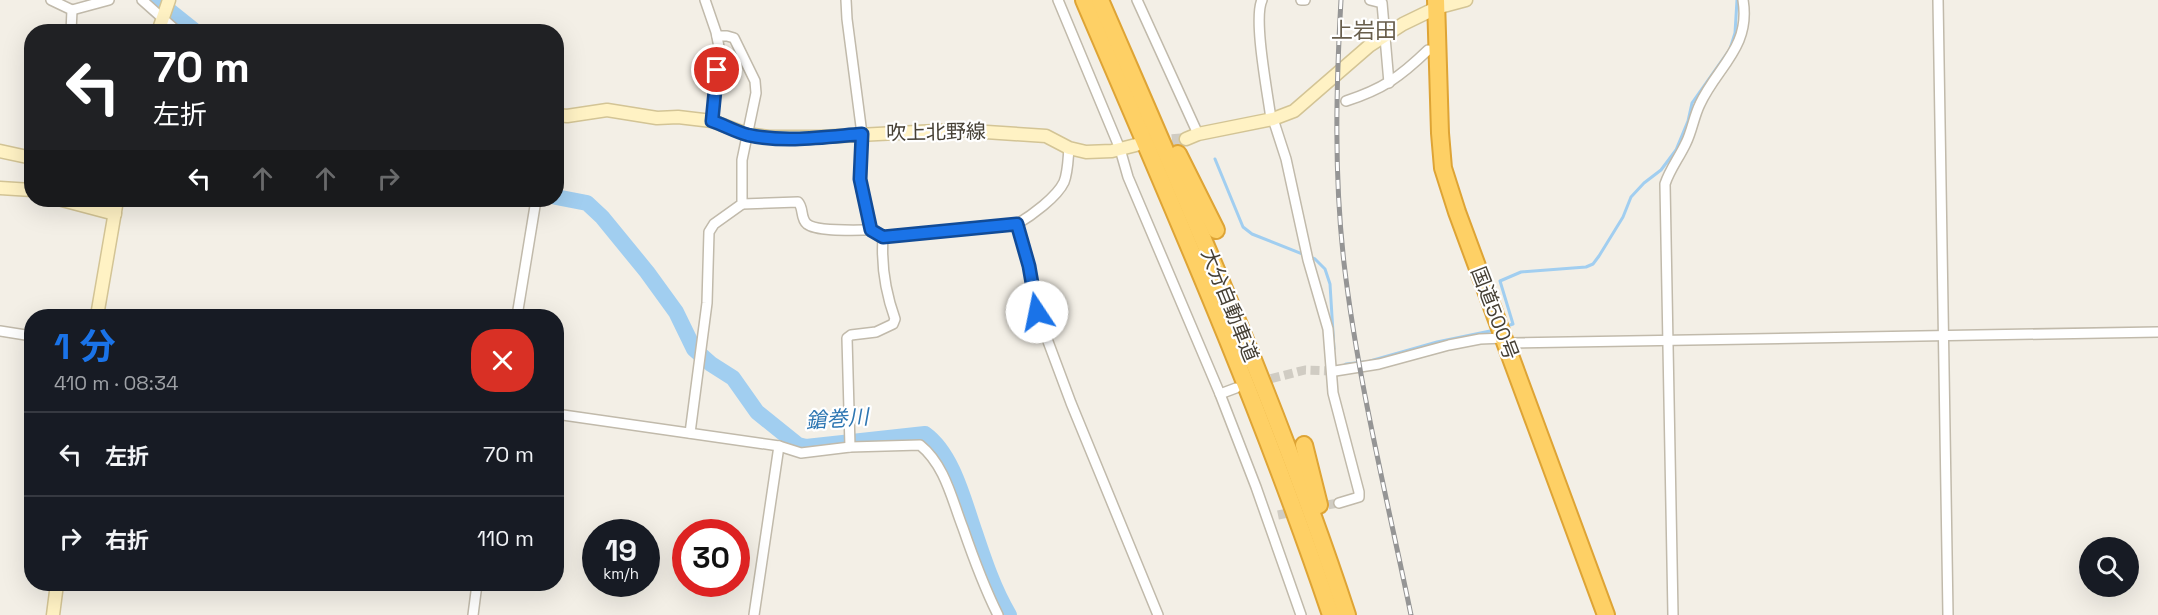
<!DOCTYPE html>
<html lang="ja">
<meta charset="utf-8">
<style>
body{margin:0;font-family:"Space Grotesk","Noto Sans JP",sans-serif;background:#20242c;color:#f1f3f6;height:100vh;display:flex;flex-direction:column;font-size:22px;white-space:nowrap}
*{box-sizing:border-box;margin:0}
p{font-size:20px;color:#9ea1a6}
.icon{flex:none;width:33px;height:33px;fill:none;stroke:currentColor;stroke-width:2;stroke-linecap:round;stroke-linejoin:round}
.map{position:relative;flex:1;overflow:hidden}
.panel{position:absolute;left:24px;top:309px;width:540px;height:282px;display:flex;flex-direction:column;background:#171b24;border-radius:24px;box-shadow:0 6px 24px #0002}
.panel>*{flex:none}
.top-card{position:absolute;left:24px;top:24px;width:540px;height:183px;border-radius:24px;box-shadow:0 6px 24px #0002;background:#202124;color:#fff;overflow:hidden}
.fabs{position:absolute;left:2079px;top:537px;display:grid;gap:12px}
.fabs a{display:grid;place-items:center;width:60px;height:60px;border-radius:50%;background:#171b24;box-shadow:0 6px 24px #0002;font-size:30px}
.speed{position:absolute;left:582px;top:519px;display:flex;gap:12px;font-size:30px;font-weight:700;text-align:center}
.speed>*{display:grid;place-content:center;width:78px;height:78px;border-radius:50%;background:#171b24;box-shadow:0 6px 24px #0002;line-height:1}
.speed small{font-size:15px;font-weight:400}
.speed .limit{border:9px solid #d22;background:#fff;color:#111}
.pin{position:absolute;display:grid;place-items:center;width:51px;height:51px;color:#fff;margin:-26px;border:3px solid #fff;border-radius:50%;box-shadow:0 2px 6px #0007}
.me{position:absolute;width:66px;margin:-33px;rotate:349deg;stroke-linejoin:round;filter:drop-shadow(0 0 4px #0008)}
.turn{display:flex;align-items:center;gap:21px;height:126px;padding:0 30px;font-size:27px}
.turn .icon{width:78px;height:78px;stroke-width:2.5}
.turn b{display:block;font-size:42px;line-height:51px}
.lanes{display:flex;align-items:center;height:57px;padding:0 30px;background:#0003;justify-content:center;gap:30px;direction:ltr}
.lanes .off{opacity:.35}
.round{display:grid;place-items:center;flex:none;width:63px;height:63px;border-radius:24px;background:#20242c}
.overview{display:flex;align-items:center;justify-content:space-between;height:102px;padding:0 30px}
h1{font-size:36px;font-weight:700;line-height:45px;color:#1a73e8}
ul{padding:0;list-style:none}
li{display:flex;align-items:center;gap:18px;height:84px;padding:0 30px;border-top:2px solid #363941}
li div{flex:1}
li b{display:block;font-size:22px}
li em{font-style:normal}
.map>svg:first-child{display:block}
</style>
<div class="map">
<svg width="2158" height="615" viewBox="0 0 2158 615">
<rect width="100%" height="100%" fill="#f3efe6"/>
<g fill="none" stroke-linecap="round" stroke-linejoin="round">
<g stroke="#a1cef0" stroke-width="3">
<path d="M 1215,159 L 1243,227 L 1252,234 L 1315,259 L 1325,269 L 1330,284 L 1334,349"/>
<path d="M 1507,326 L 1513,324 L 1500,281 L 1521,272 L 1586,267 L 1593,264 L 1599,256 L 1623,217 L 1631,197 L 1644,183 L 1661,170 L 1676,150 L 1688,121 L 1692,103 L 1730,49 L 1735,33 L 1737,0"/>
<path d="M 1370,361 L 1437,342 L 1495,330"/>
<path d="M 1342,367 L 1346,364 L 1364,362"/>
</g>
<g stroke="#a1cef0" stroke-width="16">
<path d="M 156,0 L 196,32"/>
<path d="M 212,32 L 244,32"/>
<path d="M 556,197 L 587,203 L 602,217 L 647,272 L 676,312 L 694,349 L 711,364 L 733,378 L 757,412 L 798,445 L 806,447 L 925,434 C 953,454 964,502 975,533 C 984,560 994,590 1009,615"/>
</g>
<g stroke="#d0ccc3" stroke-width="9" stroke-dasharray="9 4.5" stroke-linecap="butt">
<path d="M 1258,382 L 1305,370 L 1335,371"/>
<path d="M 1315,507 L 1339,503"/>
<path d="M 1278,515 L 1298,511"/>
</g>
<path stroke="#d0ccc3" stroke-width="12" stroke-dasharray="12 6" stroke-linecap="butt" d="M 1154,142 L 1186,139"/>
<defs>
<g id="street">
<path d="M 51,0 L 72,10 L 71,32"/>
<path d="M 142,0 L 178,32"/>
<path d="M 705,0 L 716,32 L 719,47 L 712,121"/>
<path d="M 846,0 L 847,19 L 862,134 L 861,189 L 871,230 L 883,237 L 1017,224 L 1029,265 L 1037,312 L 1071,403 L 1158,615"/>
<path d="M 1058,0 L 1120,149 L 1128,177 L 1220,394 L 1256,487 L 1301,615"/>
<path d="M 1137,0 L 1198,134"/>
<path d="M 1262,0 C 1253,19 1268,95 1271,119"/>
<path d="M 1301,0 L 1305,0"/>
<path d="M 1370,0 L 1382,3 L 1389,83"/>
<path d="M 1938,0 L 1948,615"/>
<path d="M 72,10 L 109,0"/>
<path d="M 1346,101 C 1383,89 1400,77 1428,50"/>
<path d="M 1273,119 L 1286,159 L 1308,260 L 1328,329 L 1333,393 L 1359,492 L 1359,497 L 1339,503"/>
<path d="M 742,204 L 798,202 C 804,208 800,218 807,224 C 817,232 856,230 871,230"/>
<path d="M 1017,224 C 1031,216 1057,197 1064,182 C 1068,172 1068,159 1069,148"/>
<path d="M 517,316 L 536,200"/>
<path d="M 0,331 L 32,336"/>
<path d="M 1506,343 L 2158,332"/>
<path d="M 1335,371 L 1379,364 L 1449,345 L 1480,339 L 1504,338"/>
<path d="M 1220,394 L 1236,388"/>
<path d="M 556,414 L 779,446 L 801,453 L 850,447 L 920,445 C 945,465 952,500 963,528 C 973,557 984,587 998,615"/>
<path d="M 690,433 L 707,303 L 709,232 L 714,224 L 742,204 L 742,160 L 756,93 L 755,81 L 734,38 L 727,36 L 717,36"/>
<path d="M 850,447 L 847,338 L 851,335 L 876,332 L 893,324 L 895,319 C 885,291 881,266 883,237"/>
<path d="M 473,615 L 477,584"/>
<path d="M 754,615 L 779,446"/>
<path d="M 1673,615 L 1665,184 C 1670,169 1679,158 1686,143 C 1692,131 1694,116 1700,104 C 1717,67 1751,47 1743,0"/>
</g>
<g id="secondary">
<path d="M 158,32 L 169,0"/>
<path d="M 556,115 L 567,116 L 607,110 L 657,118 L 678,117 L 712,121 L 747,134 L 769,137 L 819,137 L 956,130 L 1046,136 L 1069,148 L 1086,152 L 1112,151 L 1136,145"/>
<path d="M 1186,139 L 1198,134 L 1273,119 L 1294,111 L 1369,46 L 1403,24 L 1436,8 L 1466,0"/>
<path d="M 0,151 L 32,158"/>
<path d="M 0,188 L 32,190"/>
<path d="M 62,200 L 115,214"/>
<path d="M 97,316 L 117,200"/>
<path d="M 53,615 L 57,584"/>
</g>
<g id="highway">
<path d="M 1084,0 C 1171,203 1260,405 1331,615"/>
<path d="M 1100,0 C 1188,203 1278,405 1347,615"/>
<path d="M 1436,0 L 1440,133 L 1443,168 L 1457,212 L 1606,615"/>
<path d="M 1178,154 L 1216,230"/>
<path d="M 1304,445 L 1319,505"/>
</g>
</defs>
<use href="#street" stroke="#c1baab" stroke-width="12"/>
<use href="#secondary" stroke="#d3c495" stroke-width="15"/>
<use href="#highway" stroke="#dea435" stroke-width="20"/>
<use href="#street" stroke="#fff" stroke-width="9"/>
<use href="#secondary" stroke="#fff2c4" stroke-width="12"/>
<use href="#highway" stroke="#fed065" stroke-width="16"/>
<defs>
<path id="rail" d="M 1341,0 C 1336,88 1334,176 1344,263 C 1358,382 1387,498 1411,615"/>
</defs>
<use href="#rail" stroke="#959595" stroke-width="5"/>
<use href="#rail" stroke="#fff" stroke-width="3" stroke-dasharray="9" stroke-linecap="butt"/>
</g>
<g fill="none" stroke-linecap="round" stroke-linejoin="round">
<defs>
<path id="route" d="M 717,70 L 712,121 C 724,125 736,132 748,135 C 784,143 825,137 862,134 L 860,179 L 871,230 L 883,237 L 1017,224 L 1029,266 L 1037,312"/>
</defs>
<use href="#route" stroke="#114b97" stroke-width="15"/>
<use href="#route" stroke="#1a73e8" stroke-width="10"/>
</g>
<g text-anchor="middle" stroke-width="4.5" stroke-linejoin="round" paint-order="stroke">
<g font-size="20" fill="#464035" stroke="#fff">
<text transform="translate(936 132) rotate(-1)" y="7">吹上北野線</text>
<text transform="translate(1230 305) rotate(68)" y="7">大分自動車道</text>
<text transform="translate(1495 313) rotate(69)" y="7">国道500号</text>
</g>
<g font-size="21" font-style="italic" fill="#2e76b2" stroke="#fff">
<text transform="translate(837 419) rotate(-4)" y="7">鎗巻川</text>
</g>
<g font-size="22" fill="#685e4c" stroke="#fff">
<text x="1364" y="38">上岩田</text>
</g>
</g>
</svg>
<div class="fabs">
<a><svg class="icon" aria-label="search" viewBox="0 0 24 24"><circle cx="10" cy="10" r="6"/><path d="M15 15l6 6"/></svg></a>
</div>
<div class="speed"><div>19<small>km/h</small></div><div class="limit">30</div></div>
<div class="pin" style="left:717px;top:70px;background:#d93025"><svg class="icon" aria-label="arrive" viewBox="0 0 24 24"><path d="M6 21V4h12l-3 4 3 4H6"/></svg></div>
<svg class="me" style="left:1037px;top:312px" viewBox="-20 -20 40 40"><circle r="19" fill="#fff"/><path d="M0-13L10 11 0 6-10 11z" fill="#1a73e8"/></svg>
<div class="top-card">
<div class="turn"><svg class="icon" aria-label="left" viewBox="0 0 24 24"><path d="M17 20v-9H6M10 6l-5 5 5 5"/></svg><div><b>70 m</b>左折</div></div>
<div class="lanes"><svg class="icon" aria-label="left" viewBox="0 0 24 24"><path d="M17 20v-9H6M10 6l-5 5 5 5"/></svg><svg class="icon off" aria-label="ahead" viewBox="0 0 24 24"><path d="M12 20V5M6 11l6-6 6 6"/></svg><svg class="icon off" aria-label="ahead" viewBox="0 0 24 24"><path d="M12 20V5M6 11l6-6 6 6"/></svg><svg class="icon off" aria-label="right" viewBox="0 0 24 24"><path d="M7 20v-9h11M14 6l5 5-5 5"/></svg></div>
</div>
<section class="panel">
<div class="overview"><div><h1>1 分</h1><p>410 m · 08:34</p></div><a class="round" style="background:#d93025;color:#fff"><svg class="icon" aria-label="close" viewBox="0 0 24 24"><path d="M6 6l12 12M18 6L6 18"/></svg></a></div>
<ul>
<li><svg class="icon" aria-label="left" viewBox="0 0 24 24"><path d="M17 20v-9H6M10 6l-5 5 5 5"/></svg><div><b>左折</b></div><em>70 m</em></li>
<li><svg class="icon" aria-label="right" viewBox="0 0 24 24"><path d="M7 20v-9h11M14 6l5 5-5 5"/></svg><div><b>右折</b></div><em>110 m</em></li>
</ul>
</section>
</div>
